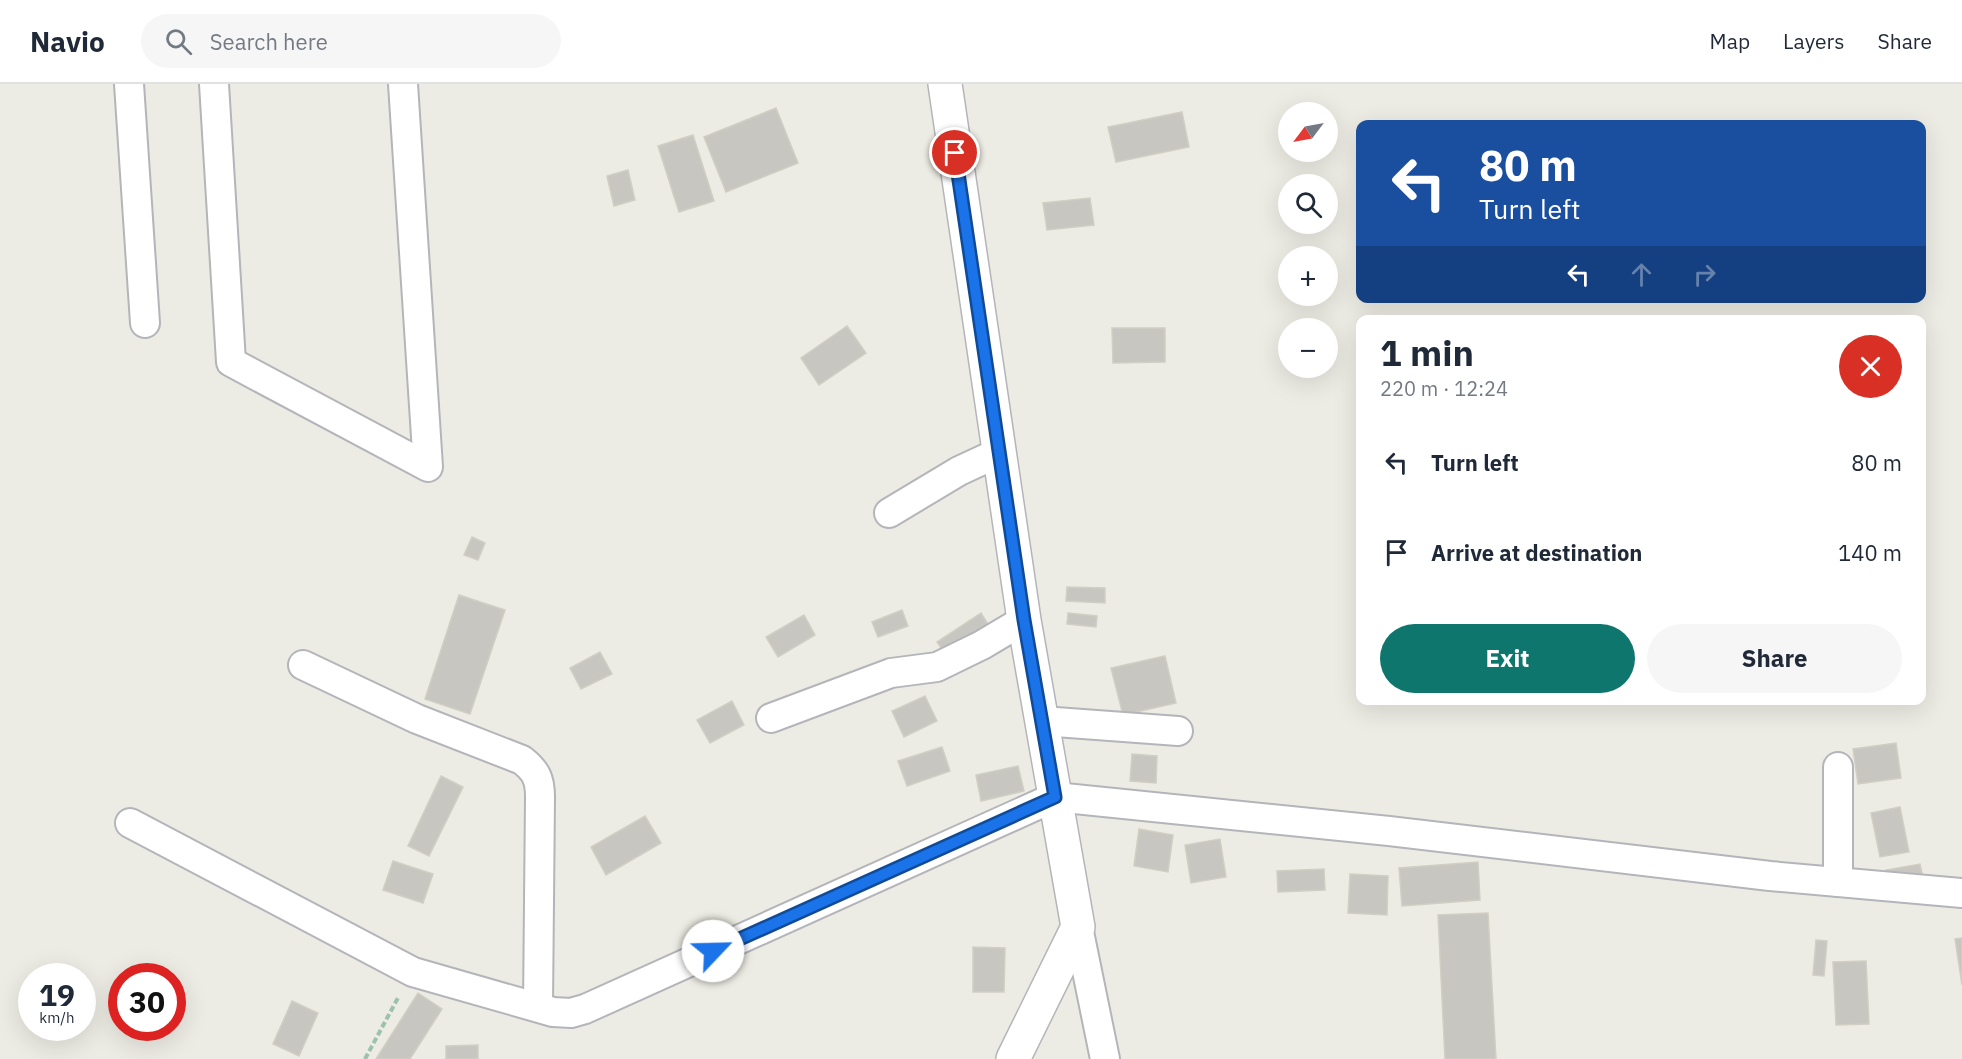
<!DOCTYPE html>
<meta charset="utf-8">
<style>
body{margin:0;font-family:"IBM Plex Sans",sans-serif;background:#f6f6f7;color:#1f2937;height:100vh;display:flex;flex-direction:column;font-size:22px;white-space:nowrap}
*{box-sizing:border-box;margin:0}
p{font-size:20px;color:#747a83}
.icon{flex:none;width:33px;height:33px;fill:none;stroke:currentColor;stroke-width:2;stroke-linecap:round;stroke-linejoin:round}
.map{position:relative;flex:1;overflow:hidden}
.sheet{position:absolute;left:1356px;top:231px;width:570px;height:390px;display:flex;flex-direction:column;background:#fff;border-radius:12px;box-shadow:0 6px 24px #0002}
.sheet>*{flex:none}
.top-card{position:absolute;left:1356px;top:36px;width:570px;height:183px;border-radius:12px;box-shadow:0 6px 24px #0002;background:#1a4fa0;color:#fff;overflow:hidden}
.needle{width:39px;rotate:238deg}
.controls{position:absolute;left:1278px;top:18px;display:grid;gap:12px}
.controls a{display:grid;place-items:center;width:60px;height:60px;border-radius:50%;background:#fff;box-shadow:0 6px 24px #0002;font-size:30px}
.speed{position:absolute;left:18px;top:879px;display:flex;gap:12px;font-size:30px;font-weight:700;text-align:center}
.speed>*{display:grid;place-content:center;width:78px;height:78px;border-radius:50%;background:#fff;box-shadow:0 6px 24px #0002;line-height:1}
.speed small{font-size:15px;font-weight:400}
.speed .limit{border:9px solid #d22;background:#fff;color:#111}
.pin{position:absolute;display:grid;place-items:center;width:51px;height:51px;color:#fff;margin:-26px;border:3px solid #fff;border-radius:50%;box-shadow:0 2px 6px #0007}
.me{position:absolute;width:66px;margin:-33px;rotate:66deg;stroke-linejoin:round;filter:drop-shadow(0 0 4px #0008)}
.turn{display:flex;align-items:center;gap:21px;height:126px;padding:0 24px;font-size:27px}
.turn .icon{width:78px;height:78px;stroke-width:2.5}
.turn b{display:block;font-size:42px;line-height:51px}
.lanes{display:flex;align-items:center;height:57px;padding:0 24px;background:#0003;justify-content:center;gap:30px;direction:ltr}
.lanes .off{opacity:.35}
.round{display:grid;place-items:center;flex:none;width:63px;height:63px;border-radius:32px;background:#f6f6f7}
.summary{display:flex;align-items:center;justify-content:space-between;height:102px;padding:0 24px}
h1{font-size:36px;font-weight:800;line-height:45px}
.button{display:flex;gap:12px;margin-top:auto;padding:12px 24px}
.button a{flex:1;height:69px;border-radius:36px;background:#0f766e;color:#fff;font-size:24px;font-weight:800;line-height:69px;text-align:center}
.button a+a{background:#f6f6f7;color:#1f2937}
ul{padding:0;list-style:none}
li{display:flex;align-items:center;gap:18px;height:90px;padding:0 24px}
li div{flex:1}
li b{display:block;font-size:22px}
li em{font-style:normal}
header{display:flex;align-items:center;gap:36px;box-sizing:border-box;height:84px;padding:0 30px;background:#fff;border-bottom:2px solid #e0e1e3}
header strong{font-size:28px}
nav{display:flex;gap:33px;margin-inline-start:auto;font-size:21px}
.search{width:420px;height:54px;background:#f6f6f7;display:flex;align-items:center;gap:15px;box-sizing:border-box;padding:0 21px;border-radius:33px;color:#747a83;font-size:22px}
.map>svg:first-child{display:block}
</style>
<header>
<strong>Navio</strong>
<div class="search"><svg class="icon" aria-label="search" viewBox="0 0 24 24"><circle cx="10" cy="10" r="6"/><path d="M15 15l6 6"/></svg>Search here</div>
<nav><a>Map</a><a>Layers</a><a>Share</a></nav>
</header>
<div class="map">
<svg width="1962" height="975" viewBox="0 0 1962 975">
<rect width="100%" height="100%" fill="#edece4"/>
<g fill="#c8c6c1" stroke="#d1cec3" stroke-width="1.5">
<path d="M 776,24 L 798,79 L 726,108 L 704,53 Z"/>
<path d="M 1182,28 L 1189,63 L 1116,78 L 1108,43 Z"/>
<path d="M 693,51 L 714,117 L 679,128 L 658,62 Z"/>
<path d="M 628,86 L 635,116 L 614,122 L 607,92 Z"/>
<path d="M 1090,114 L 1094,141 L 1047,146 L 1043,119 Z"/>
<path d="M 847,242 L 866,269 L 819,301 L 801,274 Z"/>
<path d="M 1112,244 L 1165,244 L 1165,278 L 1113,279 Z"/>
<path d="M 472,453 L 485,459 L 478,476 L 464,471 Z"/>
<path d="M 1067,503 L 1105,504 L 1105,519 L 1066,517 Z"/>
<path d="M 459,511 L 505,526 L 470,630 L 425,615 Z"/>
<path d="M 902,526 L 908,542 L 878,553 L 872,538 Z"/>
<path d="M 981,529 L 989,542 L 946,571 L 937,558 Z"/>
<path d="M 1068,529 L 1097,532 L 1096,543 L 1067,540 Z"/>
<path d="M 804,531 L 815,551 L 778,573 L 766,553 Z"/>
<path d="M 600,568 L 612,590 L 581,605 L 570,584 Z"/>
<path d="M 1165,572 L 1176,619 L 1123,631 L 1111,584 Z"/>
<path d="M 925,612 L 937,637 L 904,653 L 892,627 Z"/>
<path d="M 732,617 L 744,641 L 710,659 L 697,636 Z"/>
<path d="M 1896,659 L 1901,694 L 1858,700 L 1853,665 Z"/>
<path d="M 942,663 L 950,687 L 907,702 L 898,677 Z"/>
<path d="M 1132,670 L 1157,672 L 1156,699 L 1130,697 Z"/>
<path d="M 1018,682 L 1024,707 L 981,717 L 976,691 Z"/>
<path d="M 441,692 L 463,703 L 429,772 L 408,762 Z"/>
<path d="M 1900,723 L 1909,768 L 1880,773 L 1871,729 Z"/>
<path d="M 645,732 L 661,759 L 606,791 L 591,763 Z"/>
<path d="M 1139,745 L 1173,751 L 1168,788 L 1134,782 Z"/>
<path d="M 1220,755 L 1226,793 L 1191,799 L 1185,761 Z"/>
<path d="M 393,777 L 433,790 L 423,819 L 383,806 Z"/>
<path d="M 1478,778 L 1480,816 L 1402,822 L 1399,784 Z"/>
<path d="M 1920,780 L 1923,794 L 1888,801 L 1886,786 Z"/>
<path d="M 1324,785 L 1325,806 L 1278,808 L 1277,787 Z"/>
<path d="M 1350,790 L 1388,792 L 1387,831 L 1348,829 Z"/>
<path d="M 1488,829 L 1496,975 L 1445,975 L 1438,831 Z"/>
<path d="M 1962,854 L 1962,901 L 1955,855 Z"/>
<path d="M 1816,856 L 1827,857 L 1824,892 L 1813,891 Z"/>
<path d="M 973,863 L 1005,864 L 1004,908 L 973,908 Z"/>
<path d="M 1866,877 L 1869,940 L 1836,941 L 1833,878 Z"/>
<path d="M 418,909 L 442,925 L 410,975 L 376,975 Z"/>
<path d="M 292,917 L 318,929 L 299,972 L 273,960 Z"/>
<path d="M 478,961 L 478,975 L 446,975 L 446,962 Z"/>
</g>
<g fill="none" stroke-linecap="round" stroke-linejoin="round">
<defs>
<g id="minor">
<path d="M 129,0 L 145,239"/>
<path d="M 214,0 L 231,278 L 428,383 L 403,0"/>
<path d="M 889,429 L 959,387 L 1000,368"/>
<path d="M 303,581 L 417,635 L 522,676 C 536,687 540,695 540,713 L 538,922"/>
<path d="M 771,634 L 891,589 L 937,583 L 982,561 L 1024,536"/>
<path d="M 1042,637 L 1178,647"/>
<path d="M 130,739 L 413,888 L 553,928 L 571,929 L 585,925 L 1055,713 L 1389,747 L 1770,792 L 1962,809"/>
<path d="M 1838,798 L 1838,683"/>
<path d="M 1078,843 L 1105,975"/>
</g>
<path id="tertiary" d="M 945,0 L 1024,536 L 1078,843 L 1013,975"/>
</defs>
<use href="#minor" stroke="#b4b5ba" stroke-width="32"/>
<use href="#tertiary" stroke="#b4b5ba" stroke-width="36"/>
<path stroke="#9dc2ac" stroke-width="4" stroke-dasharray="6 3" stroke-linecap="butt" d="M 365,975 L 399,912"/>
<use href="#minor" stroke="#fff" stroke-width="28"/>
<use href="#tertiary" stroke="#fff" stroke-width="33"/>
</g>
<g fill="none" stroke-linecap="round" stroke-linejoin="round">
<defs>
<path id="route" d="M 713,867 L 1055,713 L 1024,536 L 955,69"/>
</defs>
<use href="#route" stroke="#114b97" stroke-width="15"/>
<use href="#route" stroke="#1a73e8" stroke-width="10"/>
</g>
</svg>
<div class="controls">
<a><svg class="needle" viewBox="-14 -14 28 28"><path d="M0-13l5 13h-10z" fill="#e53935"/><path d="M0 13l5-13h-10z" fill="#747a83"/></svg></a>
<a><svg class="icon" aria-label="search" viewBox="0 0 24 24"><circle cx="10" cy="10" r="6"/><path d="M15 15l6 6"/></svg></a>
<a>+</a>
<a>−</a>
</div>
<div class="speed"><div>19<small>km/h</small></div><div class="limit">30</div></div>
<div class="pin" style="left:955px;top:69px;background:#d93025"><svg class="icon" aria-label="arrive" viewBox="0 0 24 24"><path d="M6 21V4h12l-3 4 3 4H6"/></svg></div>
<svg class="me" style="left:713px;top:867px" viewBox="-20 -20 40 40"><circle r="19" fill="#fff"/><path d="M0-13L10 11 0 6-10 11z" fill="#1a73e8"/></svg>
<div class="top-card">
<div class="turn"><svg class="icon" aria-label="left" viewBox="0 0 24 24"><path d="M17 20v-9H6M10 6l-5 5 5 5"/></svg><div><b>80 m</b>Turn left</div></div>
<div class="lanes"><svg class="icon" aria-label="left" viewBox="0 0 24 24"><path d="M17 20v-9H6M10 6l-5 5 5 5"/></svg><svg class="icon off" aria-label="ahead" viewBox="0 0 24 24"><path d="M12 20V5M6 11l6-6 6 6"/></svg><svg class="icon off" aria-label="right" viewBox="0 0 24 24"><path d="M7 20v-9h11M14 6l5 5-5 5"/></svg></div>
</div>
<section class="sheet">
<div class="summary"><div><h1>1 min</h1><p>220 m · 12:24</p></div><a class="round" style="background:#d93025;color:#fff"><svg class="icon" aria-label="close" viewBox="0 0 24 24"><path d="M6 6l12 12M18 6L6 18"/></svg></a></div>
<ul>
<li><svg class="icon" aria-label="left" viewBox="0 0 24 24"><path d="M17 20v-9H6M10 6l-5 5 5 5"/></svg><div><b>Turn left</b></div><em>80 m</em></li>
<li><svg class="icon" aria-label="arrive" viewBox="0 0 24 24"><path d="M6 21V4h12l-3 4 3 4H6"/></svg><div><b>Arrive at destination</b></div><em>140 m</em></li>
</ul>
<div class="button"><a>Exit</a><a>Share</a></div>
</section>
</div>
